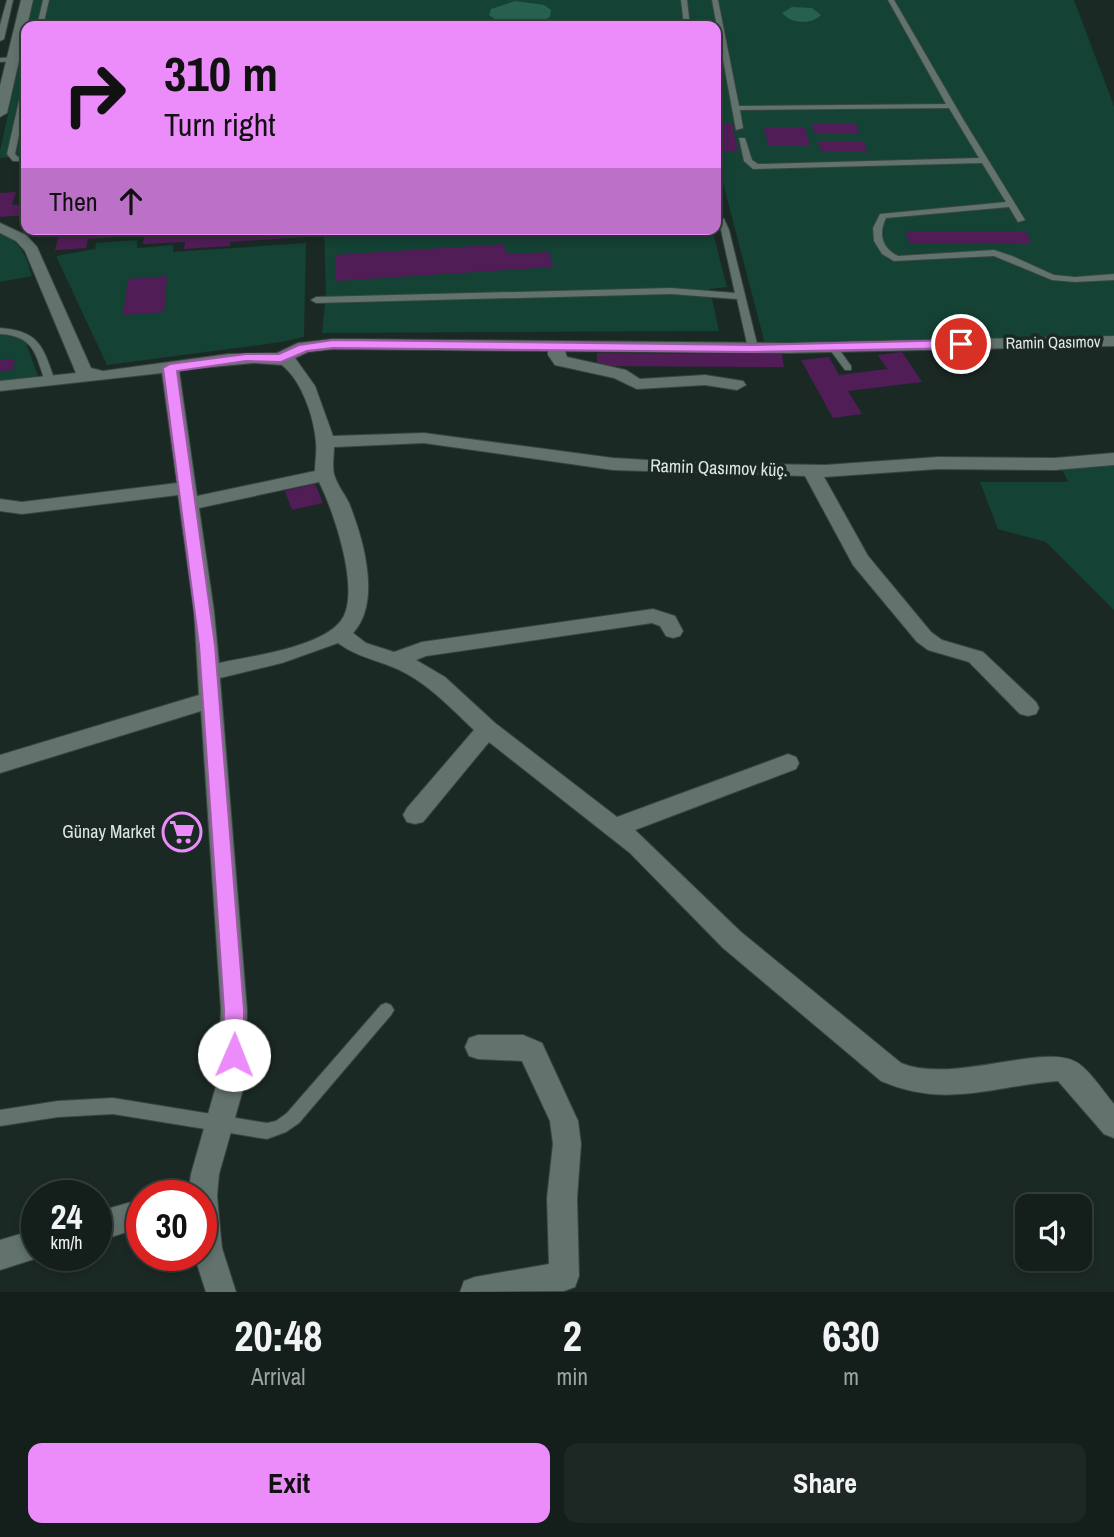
<!DOCTYPE html>
<meta charset="utf-8">
<style>
body{margin:0;font-family:"Archivo Narrow",sans-serif;background:#1d2724;color:#f1f3f6;height:100vh;display:flex;flex-direction:column;font-size:26px;white-space:nowrap}
*{box-sizing:border-box;margin:0}
p{font-size:23px;color:#9da2a3}
.icon{flex:none;width:38px;height:38px;fill:none;stroke:currentColor;stroke-width:2;stroke-linecap:round;stroke-linejoin:round}
.map{position:relative;height:1292px;overflow:hidden}
.drawer{display:flex;flex-direction:column;background:#141f1b;flex:1}
.drawer>*{flex:none}
.top-card{position:absolute;left:21px;top:21px;width:700px;height:214px;border-radius:14px;box-shadow:0 4px 10px #0003,0 0 0 2px #333d3a;background:#ec8cfa;color:#111;overflow:hidden}
.controls{position:absolute;left:1015px;top:1194px;display:grid;gap:14px}
.controls a{display:grid;place-items:center;width:77px;height:77px;border-radius:14px;background:#141f1b;box-shadow:0 4px 10px #0003,0 0 0 2px #333d3a;font-size:35px}
.speed{position:absolute;left:21px;top:1180px;display:flex;gap:14px;font-size:35px;font-weight:700;text-align:center}
.speed>*{display:grid;place-content:center;width:91px;height:91px;border-radius:50%;background:#141f1b;box-shadow:0 4px 10px #0003,0 0 0 2px #333d3a;line-height:1}
.speed small{font-size:18px;font-weight:400}
.speed .limit{border:10px solid #d22;background:#fff;color:#111}
.pin{position:absolute;display:grid;place-items:center;width:60px;height:60px;color:#fff;margin:-30px;border:4px solid #fff;border-radius:50%;box-shadow:0 2px 7px #0007}
.me{position:absolute;width:77px;margin:-38px;rotate:1deg;stroke-linejoin:round;filter:drop-shadow(0 0 5px #0008)}
.turn{display:flex;align-items:center;gap:24px;height:147px;padding:0 28px;font-size:32px}
.turn .icon{width:91px;height:91px;stroke-width:2.5}
.turn b{display:block;font-size:49px;line-height:60px}
.then{display:flex;align-items:center;height:66px;padding:0 28px;background:#0003;gap:14px;font-size:26px}
.eta{display:flex;justify-content:space-evenly;align-items:center;height:119px;text-align:center}
.eta b{font-size:42px;font-weight:700;line-height:49px}
.cta{display:flex;gap:14px;margin-top:auto;padding:14px 28px}
.cta a{flex:1;height:80px;border-radius:14px;background:#ec8cfa;color:#111;font-size:28px;font-weight:700;line-height:80px;text-align:center}
.cta a+a{background:#1d2724;color:#f1f3f6}
.map>svg:first-child{display:block}
</style>
<div class="map">
<svg width="1114" height="1292" viewBox="0 0 1114 1292">
<rect width="100%" height="100%" fill="#1b2924"/>
<g fill="#144234">
<path d="M 33,0 L 1074,0 L 1114,106 L 1114,335 L 765,344 L 716,156 L 716,26 L 27,26 Z"/>
<path d="M 26,32 L 26,156 L 0,158 L 0,151 Z"/>
<path d="M 324,229 L 712,229 L 727,287 L 710,289 L 719,331 L 322,333 L 326,294 Z"/>
<path d="M 0,233 C 22,243 25,254 32,276 L 0,282 Z"/>
<path d="M 137,240 L 137,248 L 173,245 L 173,252 L 306,243 L 304,337 L 282,342 L 107,365 L 56,256 L 95,249 L 96,243 Z"/>
<path d="M 0,335 L 17,337 L 26,343 L 39,379 L 0,382 Z"/>
<path d="M 1114,464 L 1114,610 L 1046,542 L 998,529 L 980,482 L 1068,482 L 1062,469 Z"/>
</g>
<g fill="#27604f">
<path d="M 515,1 L 544,5 L 551,10 L 550,17 C 532,27 506,30 489,15 L 491,9 Z"/>
<path d="M 792,7 L 812,8 L 821,15 C 811,25 792,24 782,13 Z"/>
</g>
<g fill="#501d57">
<path d="M 716,123 L 732,123 L 738,152 L 719,152 Z"/>
<path d="M 812,124 L 856,124 L 859,133 L 814,133 Z"/>
<path d="M 764,128 L 805,128 L 810,146 L 768,146 Z"/>
<path d="M 818,142 L 864,142 L 867,151 L 821,151 Z"/>
<path d="M 16,192 L 12,205 L 26,204 L 26,215 L 0,217 L 0,193 Z"/>
<path d="M 60,229 L 306,229 L 306,237 L 230,242 L 230,246 L 184,249 L 185,242 L 143,244 L 144,235 L 88,239 L 86,248 L 55,250 Z"/>
<path d="M 1026,231 L 1031,243 L 910,244 L 906,232 Z"/>
<path d="M 504,244 L 506,254 L 549,252 L 553,267 L 336,281 L 335,255 Z"/>
<path d="M 167,276 L 164,312 L 123,315 L 128,279 Z"/>
<path d="M 902,352 L 922,382 L 848,391 L 862,414 L 833,418 L 801,360 L 829,357 L 839,375 L 887,369 L 878,355 Z"/>
<path d="M 597,353 L 782,354 L 784,367 L 597,366 Z"/>
<path d="M 15,359 L 13,370 L 0,371 L 0,360 Z"/>
<path d="M 315,484 L 323,503 L 292,510 L 285,491 Z"/>
</g>
<g fill="none" stroke-linecap="round" stroke-linejoin="round">
<defs>
<g id="service">
<path d="M 7,0 L 13,0 L 4,39 L 0,41 L 0,25 Z"/>
<path d="M 43,0 L 49,0 L 43,26 L 37,26 Z"/>
<path d="M 681,0 L 687,0 L 690,26 L 684,26 Z"/>
<path d="M 712,0 L 718,0 L 739,106 L 946,104 L 888,0 L 894,0 L 963,119 L 1025,220 L 1018,222 L 1009,207 L 886,218 C 878,234 882,248 898,256 L 994,250 L 1012,256 L 1054,275 L 1075,277 L 1114,274 L 1114,280 L 1075,282 L 1052,280 L 994,256 L 894,261 L 882,254 L 874,241 L 873,228 L 880,214 L 1006,202 L 982,163 L 753,169 L 744,161 L 739,138 L 745,138 L 752,160 L 758,164 L 979,158 L 949,108 L 740,110 L 743,128 L 736,130 Z"/>
<path d="M 16,57 L 16,61 L 0,62 L 0,58 Z"/>
<path d="M 23,83 L 26,83 L 26,101 L 15,154 L 18,157 L 26,157 L 26,161 L 13,161 L 7,154 Z"/>
<path d="M 716,215 L 724,219 L 729,230 L 758,348 L 756,350 L 750,350 L 748,348 L 737,299 L 671,294 L 316,303 L 311,300 L 316,297 L 671,288 L 735,293 L 721,230 L 716,222 Z"/>
<path d="M 312,229 L 320,229 L 320,233 L 313,235 Z"/>
<path d="M 0,328 C 40,331 43,347 55,381 L 54,383 L 46,383 L 45,381 C 35,353 34,336 0,334 Z"/>
<path d="M 833,344 L 836,345 L 851,366 L 851,370 L 845,370 L 828,347 Z"/>
<path d="M 386,1003 L 391,1005 L 394,1010 L 391,1015 L 299,1123 L 286,1132 L 267,1139 L 113,1114 L 58,1117 L 0,1126 L 0,1110 L 58,1101 L 113,1098 L 267,1123 L 276,1121 L 287,1113 L 381,1005 Z"/>
</g>
<g id="minor">
<path d="M 21,0 L 33,0 L 7,113 L 0,117 L 0,86 Z"/>
<path d="M 0,223 L 26,235 L 37,247 L 91,368 L 103,371 L 228,354 L 277,353 L 298,343 L 333,339 L 788,343 L 1114,336 L 1114,346 L 788,353 L 565,351 L 567,357 L 626,370 L 640,379 L 705,375 L 743,381 L 746,385 L 737,390 L 705,385 L 637,389 L 614,378 L 555,365 L 548,355 L 548,351 L 333,349 L 308,352 L 295,358 L 315,386 L 333,436 L 424,433 L 613,458 L 699,463 L 825,465 L 938,457 L 1055,458 L 1114,453 L 1114,465 L 1055,470 L 938,469 L 824,477 L 868,556 L 931,632 L 942,640 L 983,652 L 1036,702 L 1039,708 L 1036,714 L 1028,716 L 1020,714 L 969,662 L 928,650 L 917,642 L 853,565 L 805,476 L 613,470 L 424,443 L 334,447 C 334,456 332,465 334,474 C 337,485 344,493 349,503 C 363,538 382,602 353,633 L 366,643 L 394,652 L 422,642 L 653,609 L 675,616 L 683,631 L 680,636 L 673,638 L 666,636 L 660,626 L 652,623 L 426,656 L 416,660 L 445,677 L 495,723 L 617,817 L 780,757 L 788,754 L 796,757 L 799,763 L 796,769 L 635,830 L 741,932 L 901,1063 C 953,1085 1046,1041 1078,1063 C 1092,1073 1103,1091 1114,1104 L 1114,1138 L 1104,1134 L 1058,1081 C 993,1086 946,1109 881,1081 L 723,948 L 630,853 L 489,742 L 423,822 L 415,824 L 407,822 L 403,815 L 407,808 L 474,730 C 453,710 432,688 407,674 C 385,661 359,659 338,643 L 282,663 L 220,678 L 247,1010 L 246,1079 L 219,1174 L 217,1196 L 222,1248 L 236,1292 L 206,1292 L 194,1255 L 201,1255 L 201,1195 L 188,1195 L 191,1174 L 218,1079 L 221,1010 L 201,711 L 0,773 L 0,755 L 199,695 L 194,611 L 178,495 L 22,514 L 0,511 L 0,499 L 22,502 L 177,483 L 162,373 L 0,391 L 0,381 L 76,373 L 25,251 L 16,241 L 0,233 ZM 254,363 L 282,365 C 302,381 314,417 316,442 C 317,452 315,462 315,471 L 197,496 L 179,370 ZM 319,482 C 333,509 363,595 340,622 C 318,648 251,656 219,663 L 214,611 L 199,508 Z"/>
<path d="M 478,1035 L 523,1035 L 542,1043 L 578,1121 L 581,1144 L 577,1198 L 579,1276 L 575,1287 L 564,1291 L 460,1292 L 464,1281 L 475,1277 L 549,1264 L 547,1198 L 553,1144 L 550,1121 L 522,1061 L 478,1059 L 469,1056 L 465,1047 L 469,1038 Z"/>
<path d="M 142,1199 L 142,1227 L 96,1242 L 96,1212 Z"/>
<path d="M 37,1229 L 37,1255 L 47,1255 L 0,1270 L 0,1240 Z"/>
</g>
</defs>
<use href="#service" stroke="#394540" stroke-width="2"/>
<use href="#minor" stroke="#394540" stroke-width="2"/>
<use href="#service" fill="#62726c" fill-rule="evenodd"/>
<use href="#minor" fill="#62726c" fill-rule="evenodd"/>
</g>
<path fill="#ec8cfa" stroke="#995ba2" stroke-width="2" d="M 333,340 L 753,345 L 961,340 L 967,344 L 961,348 L 753,352 L 333,348 L 307,351 L 281,362 L 246,361 L 177,371 L 215,645 L 244,1010 L 244,1055 L 241,1061 L 234,1064 L 226,1061 L 223,1055 L 224,1010 L 199,645 L 163,368 L 170,364 L 246,354 L 279,354 L 299,345 Z"/>
<defs>
<symbol id="supermarket-ring" viewBox="-11 -11 22 22"><circle r="9.5" fill="#1b2924" stroke="#ec8cfa" stroke-width="1.5"/><path d="M-6-5.5h2.5l.6 2H6L4.5 2H-2.5L-4.4-4H-6ZM-1.5 3.2a1.3 1.3 0 1 0 .1 0ZM3 3.2a1.3 1.3 0 1 0 .1 0Z" fill="#ec8cfa"/></symbol>
</defs>
<g fill-rule="evenodd">
<use href="#supermarket-ring" x="160" y="810" width="44" height="44"/>
</g>
<g text-anchor="middle" stroke-width="7" stroke-linejoin="round" paint-order="stroke">
<g font-size="16" fill="#dee7e3" stroke="#1b2924">
<text transform="translate(1053 342) rotate(-1)" y="6">Ramin Qasımov</text>
</g>
<g font-size="18" fill="#dee7e3" stroke="#1b2924">
<text transform="translate(719 468) rotate(2)" y="6">Ramin Qasımov küç.</text>
</g>
<g font-size="18" fill="#dee7e3" stroke="#1b2924" text-anchor="end">
<text x="155" y="838">Günay Market</text>
</g>
</g>
</svg>
<div class="controls">
<a><svg class="icon" aria-label="sound" viewBox="0 0 24 24"><path d="M4 9h4l5-4v14l-5-4H4zM17 9q2 3 0 6"/></svg></a>
</div>
<div class="speed"><div>24<small>km/h</small></div><div class="limit">30</div></div>
<div class="pin" style="left:961px;top:344px;background:#d93025"><svg class="icon" aria-label="arrive" viewBox="0 0 24 24"><path d="M6 21V4h12l-3 4 3 4H6"/></svg></div>
<svg class="me" style="left:234px;top:1055px" viewBox="-20 -20 40 40"><circle r="19" fill="#fff"/><path d="M0-13L10 11 0 6-10 11z" fill="#ec8cfa"/></svg>
<div class="top-card">
<div class="turn"><svg class="icon" aria-label="right" viewBox="0 0 24 24"><path d="M7 20v-9h11M14 6l5 5-5 5"/></svg><div><b>310 m</b>Turn right</div></div>
<div class="then">Then<svg class="icon" aria-label="ahead" viewBox="0 0 24 24"><path d="M12 20V5M6 11l6-6 6 6"/></svg></div>
</div>
</div>
<section class="drawer">
<div class="eta">
<div><b>20:48</b><p>Arrival</p></div>
<div><b>2</b><p>min</p></div>
<div><b>630</b><p>m</p></div>
</div>
<div class="cta"><a>Exit</a><a>Share</a></div>
</section>
